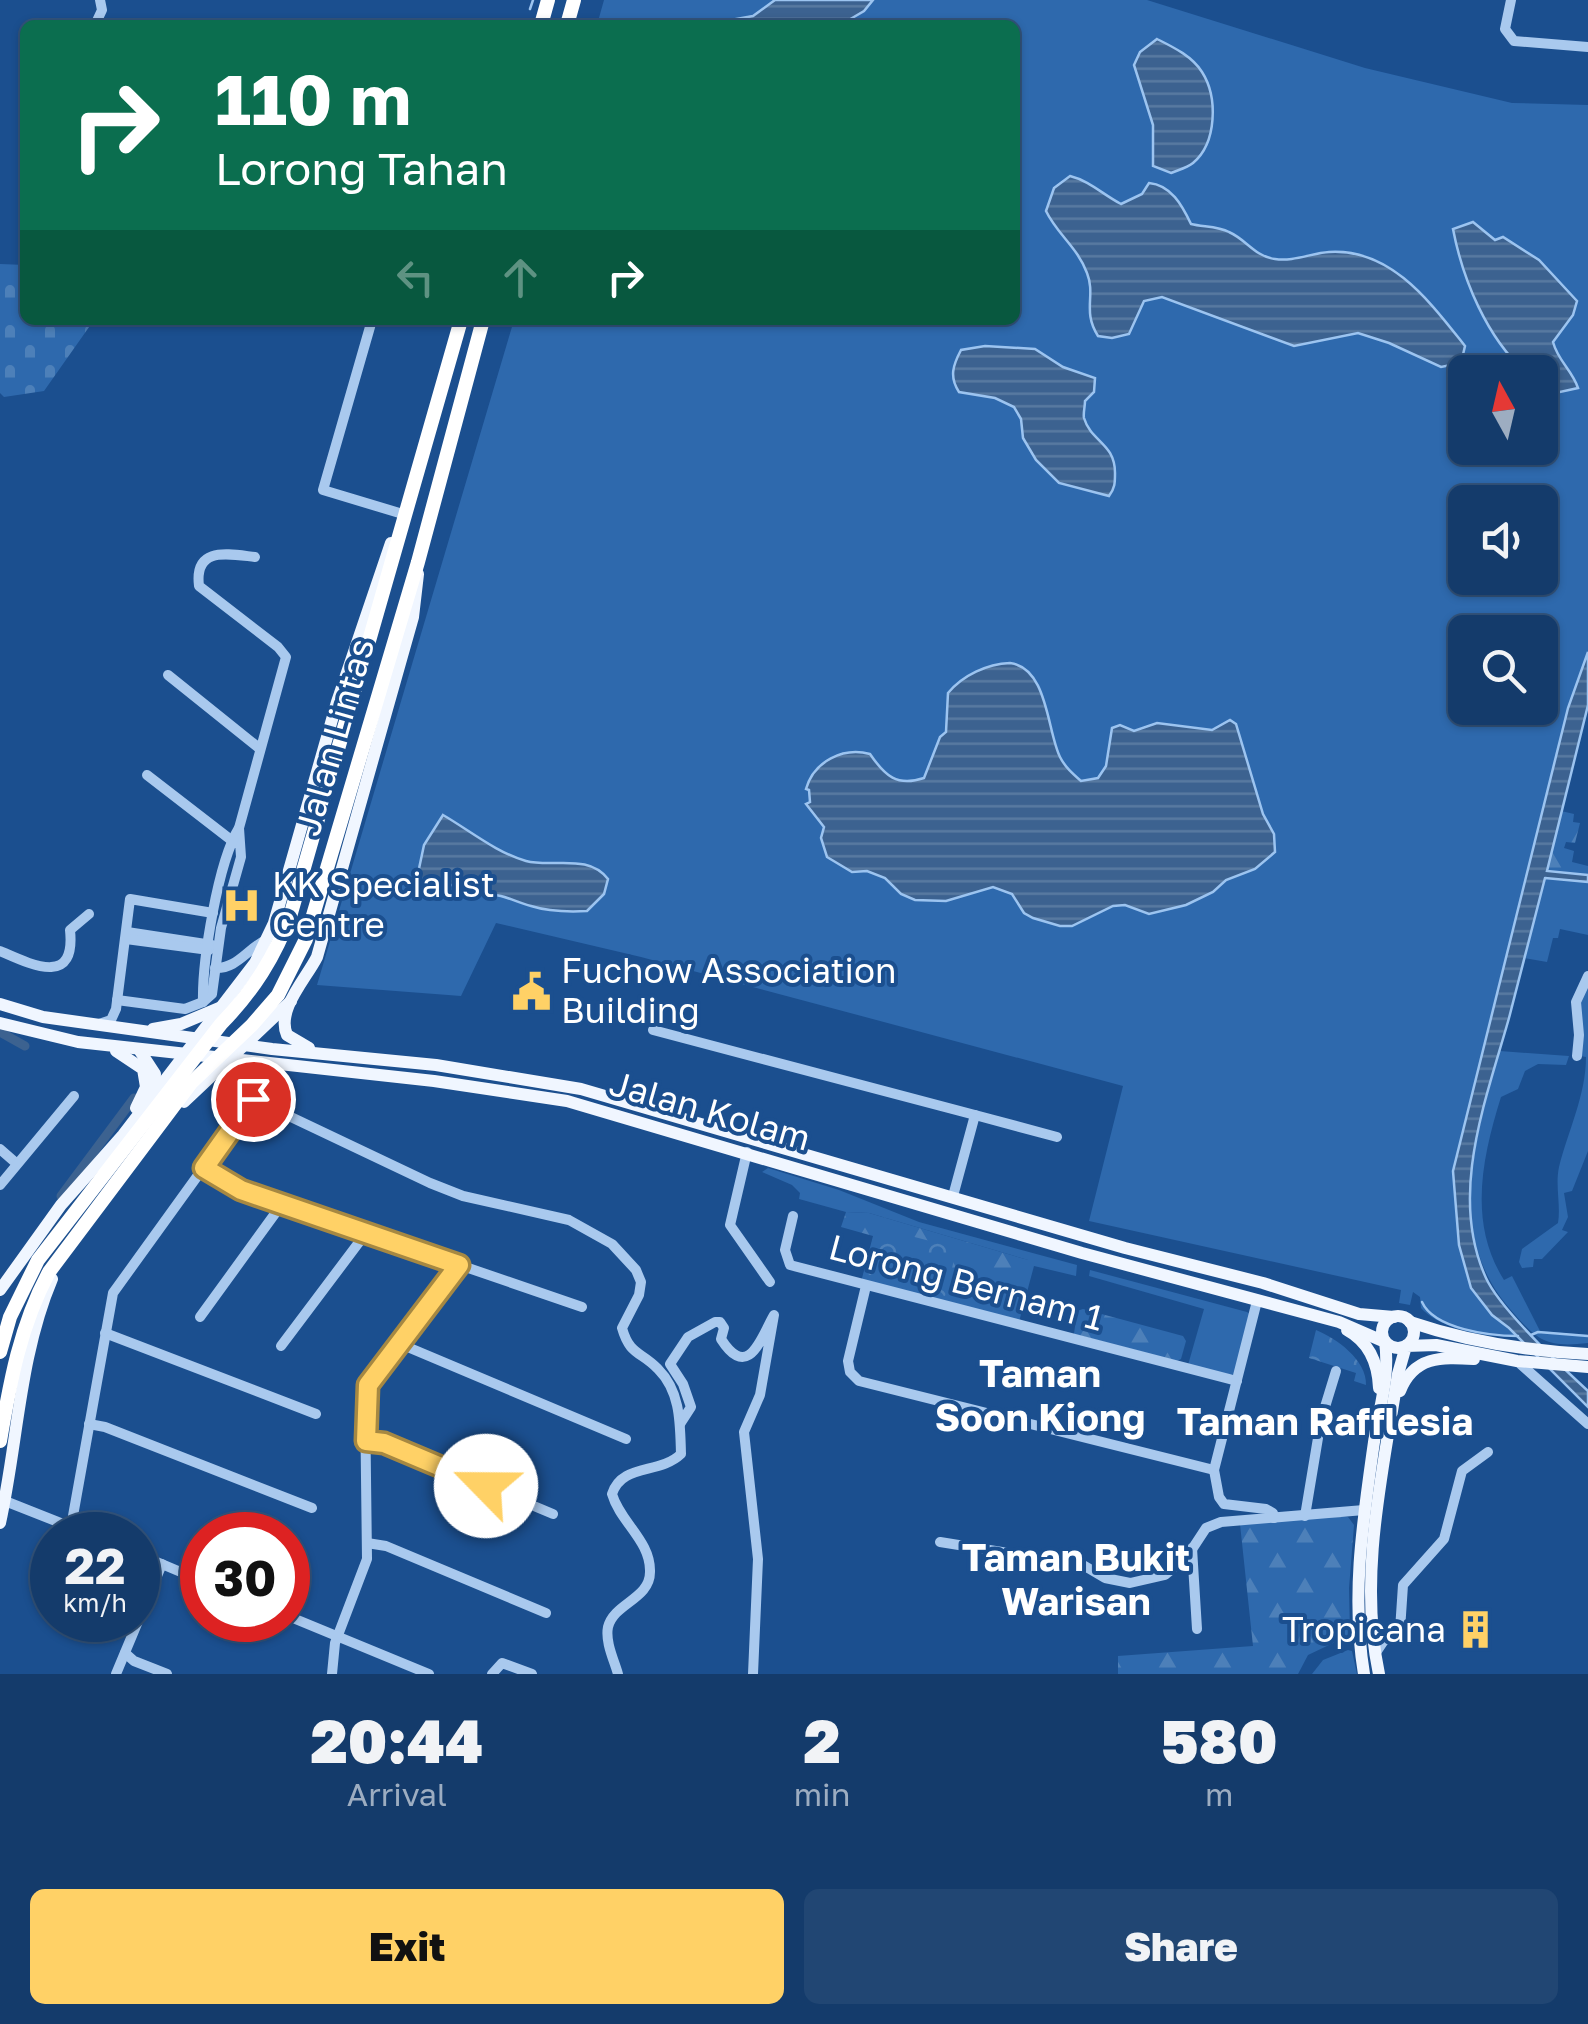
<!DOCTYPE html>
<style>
body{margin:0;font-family:"Golos Text",sans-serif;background:#214673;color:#f1f3f6;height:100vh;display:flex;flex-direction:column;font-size:38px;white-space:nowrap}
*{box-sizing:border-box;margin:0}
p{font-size:32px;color:#9dadc1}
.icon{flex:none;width:55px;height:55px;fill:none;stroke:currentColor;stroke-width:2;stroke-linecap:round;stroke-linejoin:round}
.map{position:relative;height:1674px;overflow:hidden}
.side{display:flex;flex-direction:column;background:#143b6b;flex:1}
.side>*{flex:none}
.top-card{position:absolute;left:20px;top:20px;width:1000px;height:305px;border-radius:15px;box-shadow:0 2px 8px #0004,0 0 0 2px #33557e;background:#0b6e4f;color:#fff;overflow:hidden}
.needle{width:65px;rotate:352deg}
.fabs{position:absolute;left:1448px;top:355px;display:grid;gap:20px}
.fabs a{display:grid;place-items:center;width:110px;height:110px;border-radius:15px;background:#143b6b;box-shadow:0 2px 8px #0004,0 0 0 2px #33557e;font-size:50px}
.speed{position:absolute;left:30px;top:1512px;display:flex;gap:20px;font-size:50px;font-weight:700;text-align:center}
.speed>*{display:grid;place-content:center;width:130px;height:130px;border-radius:50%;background:#143b6b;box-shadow:0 2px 8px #0004,0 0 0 2px #33557e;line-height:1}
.speed small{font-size:25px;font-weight:400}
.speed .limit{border:15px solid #d22;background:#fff;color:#111}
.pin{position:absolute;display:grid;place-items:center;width:85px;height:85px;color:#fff;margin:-42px;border:5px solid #fff;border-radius:50%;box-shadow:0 2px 10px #0007}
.me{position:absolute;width:110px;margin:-55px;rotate:293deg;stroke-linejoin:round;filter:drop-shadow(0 0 8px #0008)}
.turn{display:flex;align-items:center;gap:35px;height:210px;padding:0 30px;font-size:45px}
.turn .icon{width:130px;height:130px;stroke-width:2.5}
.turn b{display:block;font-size:70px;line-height:85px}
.lanes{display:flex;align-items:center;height:95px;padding:0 30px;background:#0003;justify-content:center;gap:50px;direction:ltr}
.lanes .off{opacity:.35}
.eta{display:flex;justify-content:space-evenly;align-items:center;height:170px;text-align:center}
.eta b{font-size:60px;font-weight:800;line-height:70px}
.primary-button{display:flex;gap:20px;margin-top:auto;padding:20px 30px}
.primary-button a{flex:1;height:115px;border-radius:15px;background:#ffd166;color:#111;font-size:40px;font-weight:800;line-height:115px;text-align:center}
.primary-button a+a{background:#214673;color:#f1f3f6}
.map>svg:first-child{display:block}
</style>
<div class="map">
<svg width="1588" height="1674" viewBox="0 0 1588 1674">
<defs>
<pattern id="forest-firs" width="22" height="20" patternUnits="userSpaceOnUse" patternTransform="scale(2.5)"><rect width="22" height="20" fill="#2e69ad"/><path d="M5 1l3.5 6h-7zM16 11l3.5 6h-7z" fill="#4d80b9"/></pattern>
<pattern id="cemetery-stones" width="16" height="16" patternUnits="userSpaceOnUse" patternTransform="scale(2.5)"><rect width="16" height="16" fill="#2e69ad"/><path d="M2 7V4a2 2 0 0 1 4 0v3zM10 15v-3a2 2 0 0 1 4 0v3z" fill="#4d80b9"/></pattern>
<pattern id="park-crowns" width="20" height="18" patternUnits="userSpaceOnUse" patternTransform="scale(2.5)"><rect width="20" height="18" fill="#2e69ad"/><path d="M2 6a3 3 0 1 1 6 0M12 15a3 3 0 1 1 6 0" fill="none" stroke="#4d80b9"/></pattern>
<pattern id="water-rules" width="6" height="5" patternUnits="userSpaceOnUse" patternTransform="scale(2.5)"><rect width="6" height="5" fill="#3c6290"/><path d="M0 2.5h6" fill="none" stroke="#597aa1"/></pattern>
</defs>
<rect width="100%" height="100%" fill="#1b4f8f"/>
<g fill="#2e69ad" fill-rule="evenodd">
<path d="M 604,0 L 1147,0 L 1365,68 L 1512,103 L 1588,105 L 1588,652 L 1568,708 L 1453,1171 L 1459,1245 L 1492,1315 L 1516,1336 C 1489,1339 1438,1328 1421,1308 L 1420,1297 L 1413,1292 L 1410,1305 L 1399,1303 L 1401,1290 L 1089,1221 L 1123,1086 L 641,957 L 496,923 L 461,996 L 317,985 L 514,320 L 1015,320 L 1015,25 L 597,25 ZM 1465,372 L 1540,372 L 1540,448 L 1465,448 ZM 1465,502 L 1540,502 L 1540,578 L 1465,578 ZM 1465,632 L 1540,632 L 1540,708 L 1465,708 Z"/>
<path d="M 1545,878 L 1588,882 L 1588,935 L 1560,929 L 1558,938 L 1553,938 L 1547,962 L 1524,958 Z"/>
<path d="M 1588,985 L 1588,1151 L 1572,1191 L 1564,1193 L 1568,1217 L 1562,1230 L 1568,1232 L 1542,1259 L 1534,1259 L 1533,1267 L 1522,1268 L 1519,1262 L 1522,1249 L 1558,1223 C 1561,1205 1555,1186 1559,1167 C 1568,1131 1586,1095 1586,1057 L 1580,1056 L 1580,1004 Z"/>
<path d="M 1500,1051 L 1569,1056 L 1566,1065 L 1538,1064 L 1525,1071 L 1518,1089 L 1501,1097 C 1482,1158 1468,1223 1504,1280 L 1512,1276 L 1540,1331 L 1588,1335 L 1588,1343 C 1545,1348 1537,1340 1510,1309 C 1444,1234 1476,1136 1500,1051 Z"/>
<path d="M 768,1168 L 839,1190 L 919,1222 L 1077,1265 L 1076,1276 L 1034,1266 L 1019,1322 L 861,1282 L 873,1236 L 1028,1260 L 869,1213 L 846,1212 L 799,1199 L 800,1193 L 792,1185 L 762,1172 Z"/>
<path d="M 1090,1270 L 1247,1312 L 1254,1317 L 1237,1374 L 1229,1375 L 1188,1365 L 1204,1309 L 1089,1276 Z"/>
<path d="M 1348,1650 L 1352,1651 L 1357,1674 L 1312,1674 L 1323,1660 Z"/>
</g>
<g fill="url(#forest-firs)">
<path d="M 1561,811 L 1574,814 L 1573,822 L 1580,823 L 1575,843 L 1566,842 L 1564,848 L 1574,851 L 1572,862 L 1588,866 L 1588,875 L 1547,871 Z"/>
<path d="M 846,1212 L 869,1213 L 1028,1260 L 1024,1276 L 1010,1296 L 945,1281 L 873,1236 L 841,1227 Z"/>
<path d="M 1083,1309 L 1183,1336 L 1186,1341 L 1181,1359 L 1177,1361 L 1074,1334 L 1077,1311 Z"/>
<path d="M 1342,1516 L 1348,1517 L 1354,1525 L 1349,1588 L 1350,1635 L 1308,1655 L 1298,1674 L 1118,1674 L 1118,1656 L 1253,1646 L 1240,1524 Z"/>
</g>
<path fill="url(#cemetery-stones)" d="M 0,264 L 25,265 L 25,320 L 94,320 L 44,391 L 4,397 L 0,393 Z"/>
<g fill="url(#park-crowns)">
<path d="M 876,1227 L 957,1248 L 945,1296 L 863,1276 Z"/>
<path d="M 1316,1330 C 1336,1338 1367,1360 1366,1385 L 1354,1381 L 1356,1373 L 1309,1358 Z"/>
</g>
<g fill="url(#water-rules)" stroke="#9cc4f0" stroke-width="2.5">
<path d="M 775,0 L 873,0 L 864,11 L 847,21 L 850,25 L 703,25 L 753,16 Z"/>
<path d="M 1157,39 C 1173,47 1192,56 1202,72 C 1218,97 1217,143 1193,163 C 1187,168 1178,170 1171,173 L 1153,166 L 1153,125 L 1134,65 L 1140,52 Z"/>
<path d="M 1070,176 C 1090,181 1102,194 1121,204 L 1142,194 L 1149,183 C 1171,185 1182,205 1191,224 C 1203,227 1218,226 1229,232 C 1247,240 1254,256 1275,259 C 1293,262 1312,253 1329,252 C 1391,248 1430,302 1465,346 L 1461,363 L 1441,367 L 1389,343 L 1358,333 L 1294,346 L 1162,297 L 1144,301 L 1129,334 L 1112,338 L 1098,336 C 1082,311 1096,296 1087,273 C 1078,248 1057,234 1046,211 L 1054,188 Z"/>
<path d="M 1473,222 L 1495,240 L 1503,237 L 1539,260 L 1577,301 L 1573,315 L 1553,342 C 1558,361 1572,370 1578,388 L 1560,392 L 1540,383 L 1540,372 L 1525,372 C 1487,337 1463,281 1453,229 Z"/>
<path d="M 985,346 L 1035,349 L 1063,367 L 1095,378 L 1094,392 L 1085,401 C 1085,407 1083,413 1084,418 C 1091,442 1115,443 1115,473 C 1115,483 1115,488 1109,496 L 1059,483 L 1036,460 L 1023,438 L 1021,419 L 1014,407 L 995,398 L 959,392 C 949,377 953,365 961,350 Z"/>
<path d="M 1588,652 L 1588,705 L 1547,871 L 1588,875 L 1588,882 L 1545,878 C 1533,925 1521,972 1509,1018 C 1486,1100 1448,1195 1486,1278 C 1500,1309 1562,1367 1588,1391 L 1588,1407 L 1509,1328 L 1492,1315 L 1471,1288 L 1459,1245 L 1453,1171 L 1568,708 Z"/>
<path d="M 1010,663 C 1048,668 1047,731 1060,757 C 1065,767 1073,774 1081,781 L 1098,778 L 1106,766 L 1112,728 L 1120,725 L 1134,731 L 1157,723 L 1212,730 L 1230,720 L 1236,724 L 1263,814 L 1274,834 L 1275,852 L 1255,869 L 1226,880 L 1213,892 L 1186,905 L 1149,914 L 1125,905 L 1113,906 L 1072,926 L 1060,926 L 1033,918 L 1024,913 L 1012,894 L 993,887 L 946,901 L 915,900 L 901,894 L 885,878 L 867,871 L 852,872 L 827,857 L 821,838 L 824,827 L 806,804 L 810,802 L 809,790 L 806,789 C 814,761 843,747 870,754 C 885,776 897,787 924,778 L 940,737 L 946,732 L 948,693 C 963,675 987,664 1010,663 Z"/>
<path d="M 443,815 C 469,830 497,853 526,861 C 553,868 588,853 608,879 L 604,894 L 587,911 C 568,912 550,912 531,906 C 514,902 503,893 485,895 L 476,890 L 417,878 L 424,845 Z"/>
</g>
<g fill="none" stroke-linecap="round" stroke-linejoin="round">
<g stroke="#9cc4f0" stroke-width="2.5">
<path d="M 530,9 L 533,0"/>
<path d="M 1422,1302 C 1434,1329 1490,1336 1518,1336"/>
<path d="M 1531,1335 L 1538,1332 L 1588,1336"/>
</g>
<g stroke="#3c6290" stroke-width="9">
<path d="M 0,1032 L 25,1046"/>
<path d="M 61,1196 L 134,1098"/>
</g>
<g stroke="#a9c9ee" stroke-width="10">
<path d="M 1511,0 L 1505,29 L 1514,41 L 1588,47"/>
<path d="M 95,25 L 102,10 L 100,0"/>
<path d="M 25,155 L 25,169"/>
<path d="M 372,320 L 323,490 L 406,515"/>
<path d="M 168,675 L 259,748"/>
<path d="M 147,775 L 235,843"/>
<path d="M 127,932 L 212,945"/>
<path d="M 126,939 L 209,950"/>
<path d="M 0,951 C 32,965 76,987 70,930 L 89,914"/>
<path d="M 215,968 C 237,969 247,949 266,940"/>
<path d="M 117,1000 L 185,1009 L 203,1002 L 212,994 L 221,928 L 241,857 L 239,828"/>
<path d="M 203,1002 C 202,961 218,862 239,828 L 286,657 L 278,647 L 199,586 C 194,546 228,554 255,557"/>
<path d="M 99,1024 L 111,1020 L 116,1009 L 130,899 L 213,913"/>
<path d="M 653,1030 L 975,1115 L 953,1196"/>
<path d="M 1577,1056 L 1579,1035 L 1576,1002 L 1588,976"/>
<path d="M 214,1072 L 253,1099 L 430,1183 L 463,1196 L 569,1220 L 612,1244 L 636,1270 L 641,1282 L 639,1295 L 622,1328 C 630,1356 641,1351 658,1369 C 681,1392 680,1424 681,1454 C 659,1475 622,1463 612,1494 C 620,1522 651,1541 650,1572 C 650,1599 614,1603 608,1627 C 605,1642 614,1660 618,1674"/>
<path d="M 975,1115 L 1057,1137"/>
<path d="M 0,1149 L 16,1163"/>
<path d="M 747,1152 L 730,1225 L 770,1282"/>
<path d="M 204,1168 L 241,1190 L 582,1307"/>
<path d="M 0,1185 L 74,1096"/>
<path d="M 793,1216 L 785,1250 L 790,1265 L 1237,1381"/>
<path d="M 866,1286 L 848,1361 L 850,1372 L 859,1381 L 1214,1470"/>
<path d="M 1257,1301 L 1214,1470 L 1219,1497 L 1224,1504 L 1266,1509 L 1273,1513 L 1274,1518"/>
<path d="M 200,1317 L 282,1204"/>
<path d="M 105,1333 L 316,1414"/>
<path d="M 398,1343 L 626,1439"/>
<path d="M 281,1346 L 366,1233"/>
<path d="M 1517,1361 L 1588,1424"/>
<path d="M 89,1424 L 105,1427 L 312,1508"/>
<path d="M 680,1424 L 691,1407 L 683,1384 L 670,1364 L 688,1337 L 715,1322 L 720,1322 L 724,1328 L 721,1339 C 749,1383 762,1335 774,1315 L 760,1395 L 744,1432 L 758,1559 L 753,1674"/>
<path d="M 365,1441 L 384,1443 L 553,1514"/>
<path d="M 5,1501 L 91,1535"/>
<path d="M 1305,1516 L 1321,1420 L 1336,1371"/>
<path d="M 71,1527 L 113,1293 L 253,1099"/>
<path d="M 940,1542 L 1083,1565 L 1105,1578 L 1130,1583 L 1165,1575 L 1187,1557 L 1206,1528 L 1221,1522 L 1364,1510"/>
<path d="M 367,1543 L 386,1546 L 546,1613"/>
<path d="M 1192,1548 L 1197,1629"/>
<path d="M 138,1554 L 202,1581"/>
<path d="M 288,1616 L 429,1674"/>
<path d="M 125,1653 L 134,1661 L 167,1674"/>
<path d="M 1375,1654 L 1383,1642 L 1400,1630 L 1403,1585 L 1444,1539 L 1462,1471 L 1488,1452"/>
<path d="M 116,1674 L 162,1564"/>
<path d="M 332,1674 L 335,1643 L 367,1559 L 365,1396 L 368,1385 L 459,1265"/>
<path d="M 492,1674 L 502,1663 L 532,1674"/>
</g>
<g stroke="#f0f6ff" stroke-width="12">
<path d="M 0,1004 L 43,1017 L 272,1049 L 436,1065 L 581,1089 L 1125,1248 L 1263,1283 L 1359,1314 L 1394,1317"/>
<path d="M 0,1023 L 78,1042 L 434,1081 L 567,1101 L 1082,1253 L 1339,1322 L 1385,1342 C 1390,1376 1379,1408 1374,1442 C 1363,1520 1351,1595 1364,1674"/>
<path d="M 153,1029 L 181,1024 L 219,1008"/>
<path d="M 309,1048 L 287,1035 C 276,1010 306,979 317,957 L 413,617 L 418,574"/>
<path d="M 116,1051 L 143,1069 L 146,1087 L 136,1108"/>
<path d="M 140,1051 L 155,1074 L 154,1092"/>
<path d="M 184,1102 L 291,1001"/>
<path d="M 0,1290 L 61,1205 L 123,1135 L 255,963 L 274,923 L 337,702 L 391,543"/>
<circle cx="1398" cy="1332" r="16"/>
<path d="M 1410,1322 C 1466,1341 1529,1351 1588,1354"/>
<path d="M 1347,1330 C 1369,1342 1378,1364 1379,1388"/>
<path d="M 1400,1391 C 1414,1356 1441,1357 1474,1359"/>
<path d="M 0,1523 C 18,1441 19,1357 52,1279"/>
<path d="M 1379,1674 C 1358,1576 1383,1471 1398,1374 L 1406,1346 L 1436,1345 L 1517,1361 L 1588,1367"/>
</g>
<g stroke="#fff" stroke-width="14">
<path d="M 541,25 L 548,0"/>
<path d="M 567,25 L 574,0"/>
<path d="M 0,1352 L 10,1317 L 38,1260 L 221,1024 C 253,991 275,957 291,913 L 461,320"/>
<path d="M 0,1441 C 10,1382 20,1326 49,1272 L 191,1083 L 252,1025 L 278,995 L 306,939 L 418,562 L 483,320"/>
</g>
</g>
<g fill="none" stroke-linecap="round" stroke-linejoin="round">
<defs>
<path id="route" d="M 253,1099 L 204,1168 L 241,1190 L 459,1265 L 368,1385 L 366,1441 L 384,1443 L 486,1486"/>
</defs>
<use href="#route" stroke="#a68842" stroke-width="25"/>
<use href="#route" stroke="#ffd166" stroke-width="18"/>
</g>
<defs>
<symbol id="hospital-bare" viewBox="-9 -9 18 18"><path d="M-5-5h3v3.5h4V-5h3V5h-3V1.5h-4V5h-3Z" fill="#ffd166" stroke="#1b4f8f" stroke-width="2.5" paint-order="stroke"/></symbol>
<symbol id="civic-bare" viewBox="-9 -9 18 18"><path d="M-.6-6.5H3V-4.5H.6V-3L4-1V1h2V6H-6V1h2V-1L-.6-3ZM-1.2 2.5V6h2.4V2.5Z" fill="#ffd166" stroke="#1b4f8f" stroke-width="2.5" paint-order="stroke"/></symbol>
<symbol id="building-bare" viewBox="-9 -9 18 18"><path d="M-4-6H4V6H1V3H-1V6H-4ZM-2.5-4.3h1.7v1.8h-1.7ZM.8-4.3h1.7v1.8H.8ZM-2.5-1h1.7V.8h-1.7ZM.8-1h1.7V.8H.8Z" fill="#ffd166" stroke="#1b4f8f" stroke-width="2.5" paint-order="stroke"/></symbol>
</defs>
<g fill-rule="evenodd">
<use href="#hospital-bare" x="214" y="878" width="55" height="55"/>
<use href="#civic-bare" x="504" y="964" width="55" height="55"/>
<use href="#building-bare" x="1448" y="1602" width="55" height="55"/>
</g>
<g text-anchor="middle" stroke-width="8" stroke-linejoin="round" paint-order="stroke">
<g font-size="35" fill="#fff" stroke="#1b4f8f">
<text transform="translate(335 737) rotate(-74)" y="12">Jalan Lintas</text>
<text transform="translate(710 1111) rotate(16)" y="12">Jalan Kolam</text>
<text transform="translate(966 1283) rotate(15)" y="12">Lorong Bernam 1</text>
</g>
<g font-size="35" fill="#fff" stroke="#1b4f8f" text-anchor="start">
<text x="272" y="897">KK Specialist<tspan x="272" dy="40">Centre</tspan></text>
<text x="561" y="983">Fuchow Association<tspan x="561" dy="40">Building</tspan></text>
<text x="1446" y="1642" text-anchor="end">Tropicana</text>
</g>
<g font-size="38" font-weight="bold" fill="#fff" stroke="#1b4f8f">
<text x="1040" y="1387">Taman<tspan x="1040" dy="44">Soon Kiong</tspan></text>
<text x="1325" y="1435">Taman Rafflesia</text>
<text x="1076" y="1571">Taman Bukit<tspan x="1076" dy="44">Warisan</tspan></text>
</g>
</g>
</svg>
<div class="fabs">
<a><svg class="needle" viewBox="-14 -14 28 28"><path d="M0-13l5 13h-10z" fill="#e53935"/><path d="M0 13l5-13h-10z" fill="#9dadc1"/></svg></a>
<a><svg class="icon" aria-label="sound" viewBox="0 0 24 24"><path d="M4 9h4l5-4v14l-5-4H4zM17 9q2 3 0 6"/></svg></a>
<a><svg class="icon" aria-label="search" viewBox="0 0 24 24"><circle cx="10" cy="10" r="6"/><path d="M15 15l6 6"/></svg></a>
</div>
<div class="speed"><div>22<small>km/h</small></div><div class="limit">30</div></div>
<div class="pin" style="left:253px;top:1099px;background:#d93025"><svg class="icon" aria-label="arrive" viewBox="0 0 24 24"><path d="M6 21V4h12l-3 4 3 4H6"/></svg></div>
<svg class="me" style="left:486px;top:1486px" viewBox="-20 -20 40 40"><circle r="19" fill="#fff"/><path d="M0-13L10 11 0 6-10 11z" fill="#ffd166"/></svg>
<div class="top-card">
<div class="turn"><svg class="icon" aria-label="right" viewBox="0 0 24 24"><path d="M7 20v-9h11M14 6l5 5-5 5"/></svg><div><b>110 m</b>Lorong Tahan</div></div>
<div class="lanes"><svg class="icon off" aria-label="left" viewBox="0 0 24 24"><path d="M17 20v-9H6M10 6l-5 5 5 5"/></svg><svg class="icon off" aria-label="ahead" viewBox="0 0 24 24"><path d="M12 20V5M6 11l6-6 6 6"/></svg><svg class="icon" aria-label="right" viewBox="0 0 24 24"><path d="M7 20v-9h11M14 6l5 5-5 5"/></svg></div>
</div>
</div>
<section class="side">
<div class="eta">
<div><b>20:44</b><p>Arrival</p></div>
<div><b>2</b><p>min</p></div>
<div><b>580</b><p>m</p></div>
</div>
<div class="primary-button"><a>Exit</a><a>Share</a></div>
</section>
